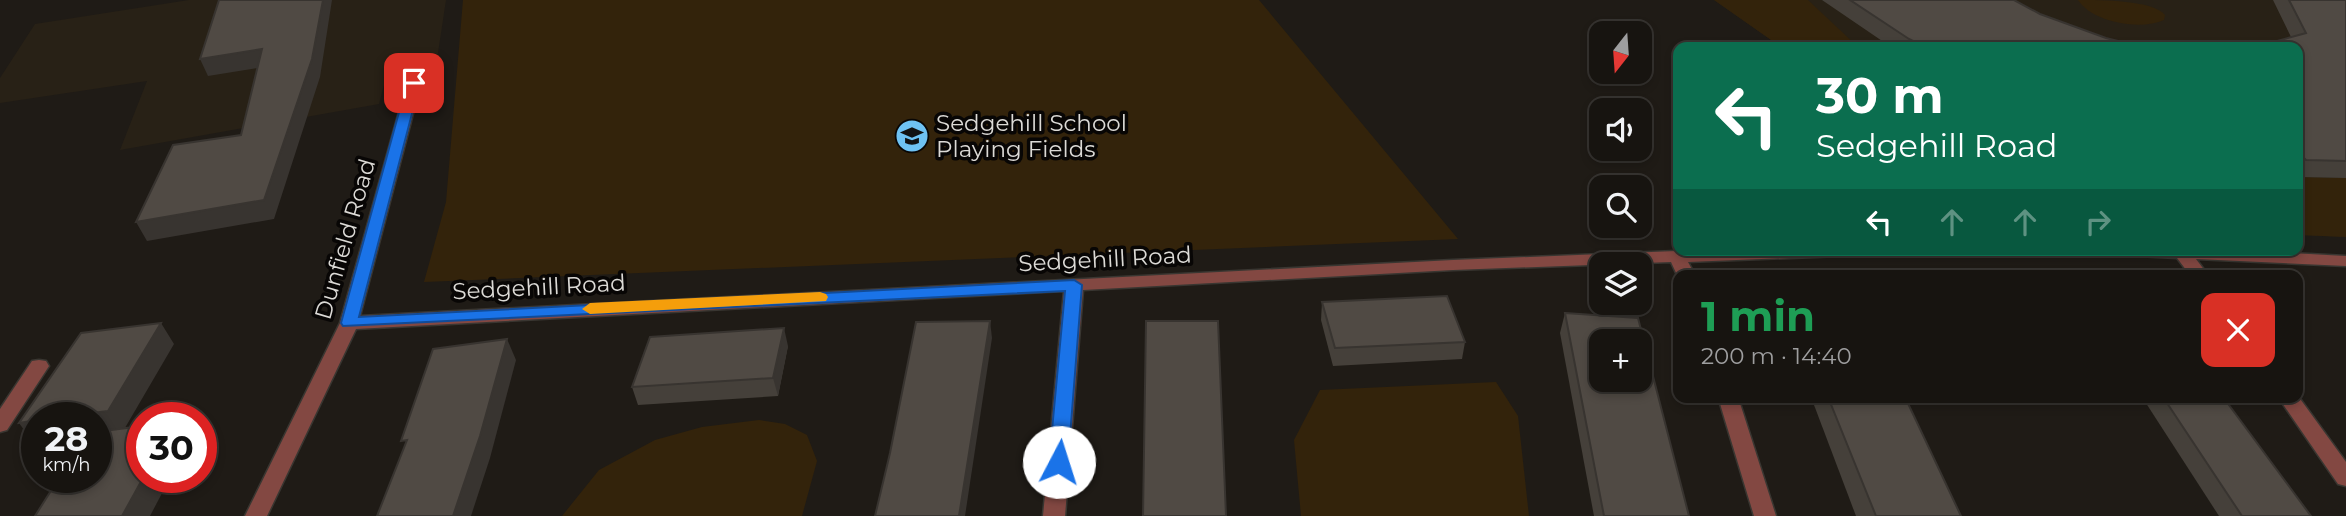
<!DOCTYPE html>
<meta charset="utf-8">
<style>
body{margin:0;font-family:Montserrat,sans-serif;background:#201d19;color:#f1f3f6;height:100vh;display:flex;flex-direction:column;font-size:26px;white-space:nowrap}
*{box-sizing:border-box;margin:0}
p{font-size:23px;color:#9e9e9f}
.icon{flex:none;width:38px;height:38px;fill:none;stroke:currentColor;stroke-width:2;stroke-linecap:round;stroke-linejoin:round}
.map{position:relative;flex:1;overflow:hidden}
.drawer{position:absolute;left:1673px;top:270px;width:630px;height:133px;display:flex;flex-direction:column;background:#171410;border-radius:14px;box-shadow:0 4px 10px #0003,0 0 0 2px #363330}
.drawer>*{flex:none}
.guide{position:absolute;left:1673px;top:42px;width:630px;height:214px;border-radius:14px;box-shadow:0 4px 10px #0003,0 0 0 2px #363330;background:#0b6e4f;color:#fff;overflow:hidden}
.needle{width:46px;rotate:197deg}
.fabs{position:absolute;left:1589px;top:21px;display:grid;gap:14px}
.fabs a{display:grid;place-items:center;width:63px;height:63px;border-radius:14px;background:#171410;box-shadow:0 4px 10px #0003,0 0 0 2px #363330;font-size:35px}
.speed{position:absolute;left:21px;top:402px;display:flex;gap:14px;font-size:35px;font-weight:700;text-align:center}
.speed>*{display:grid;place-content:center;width:91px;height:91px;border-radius:50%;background:#171410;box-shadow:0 4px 10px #0003,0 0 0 2px #363330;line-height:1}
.speed small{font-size:18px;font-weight:400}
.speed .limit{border:10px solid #d22;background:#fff;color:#111}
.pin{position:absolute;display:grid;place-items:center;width:60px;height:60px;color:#fff;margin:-30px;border-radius:14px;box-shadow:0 4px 10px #0006}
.me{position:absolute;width:77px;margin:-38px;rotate:5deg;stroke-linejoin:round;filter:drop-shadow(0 0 5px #0008)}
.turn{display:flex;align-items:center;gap:24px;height:147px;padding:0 28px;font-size:32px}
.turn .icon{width:91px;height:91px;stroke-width:2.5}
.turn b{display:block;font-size:49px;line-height:60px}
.lanes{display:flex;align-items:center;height:66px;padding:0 28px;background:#0003;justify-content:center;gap:35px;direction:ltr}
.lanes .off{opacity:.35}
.round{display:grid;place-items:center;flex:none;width:74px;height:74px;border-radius:14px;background:#201d19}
.overview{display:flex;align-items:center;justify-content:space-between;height:119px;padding:0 28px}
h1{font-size:42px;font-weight:700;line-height:52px;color:#1e9e55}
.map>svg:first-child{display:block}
</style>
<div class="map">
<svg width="2346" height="516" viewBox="0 0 2346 516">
<rect width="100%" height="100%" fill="#1f1b16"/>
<g fill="#282116">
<path d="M 189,0 L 446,0 L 435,73 L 385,81 L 379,104 L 120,150 L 147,81 L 0,103 L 0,78 L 35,24 Z"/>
<path d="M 1714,0 L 2346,0 L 2346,237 L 2298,235 L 2298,47 L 1781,47 Z"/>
</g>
<g fill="#33230b">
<path d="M 463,0 L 1259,0 L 1458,239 L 424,282 L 446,202 Z"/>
<path d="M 1714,0 L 1808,0 L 1858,47 L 1781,47 Z"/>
<path d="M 2078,0 C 2102,0 2152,0 2165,15 L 2164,20 C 2140,31 2092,22 2078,0 Z"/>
<path d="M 2298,177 L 2346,178 L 2346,237 L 2298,235 Z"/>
<path d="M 1496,382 L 1518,416 L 1529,516 L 1301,516 L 1294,440 L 1320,390 Z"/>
<path d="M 759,420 L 785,424 L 807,435 L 817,461 L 802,516 L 562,516 L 599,470 L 655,440 L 702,427 Z"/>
</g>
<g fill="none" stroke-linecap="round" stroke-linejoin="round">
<defs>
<g id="minor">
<path d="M 414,79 L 421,83 L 360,316 L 1453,260 L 1676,251 L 1873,250 L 1864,255 L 1688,262 L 1695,275 L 1678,277 L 1671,262 L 1453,270 L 1083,290 L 1065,516 L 1043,516 L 1064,291 L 356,329 L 267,516 L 245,516 L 340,323 L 407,83 Z"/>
<path d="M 2109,250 L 2232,250 L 2346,256 L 2346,266 L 2196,259 L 2208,275 L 2190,275 L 2177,258 L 2118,255 Z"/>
<path d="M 39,360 L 46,361 L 49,366 L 7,430 L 0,432 L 0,409 L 32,361 Z"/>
<path d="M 2298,396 L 2346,462 L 2346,486 L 2338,484 L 2278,397 Z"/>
<path d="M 1718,397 L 1738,397 L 1776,516 L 1754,516 Z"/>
</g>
</defs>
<use href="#minor" stroke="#393631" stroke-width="3"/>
<use href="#minor" fill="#834842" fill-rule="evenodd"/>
</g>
<g fill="#45403a">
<path d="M 1822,0 L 2014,0 L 2040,14 L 2106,38 L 2142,47 L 1891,47 Z"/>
<path d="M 2273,0 L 2346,0 L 2346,178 L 2298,177 L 2298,47 L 2291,37 Z"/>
<path d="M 1322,302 L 1465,342 L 1462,359 L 1333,366 L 1321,320 Z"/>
<path d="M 1565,313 L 1689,516 L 1594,516 L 1560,333 Z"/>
<path d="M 788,346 L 778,396 L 638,405 L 632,387 Z"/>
<path d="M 1811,397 L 1905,397 L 1961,516 L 1856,516 Z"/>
<path d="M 2142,397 L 2223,397 L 2311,516 L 2219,516 Z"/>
</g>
<g fill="#383430">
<path d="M 323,0 L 332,0 L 320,77 L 274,219 L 147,241 L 136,222 L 264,200 Z"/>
<path d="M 262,49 L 270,66 L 208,76 L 200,59 Z"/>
<path d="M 990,321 L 992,338 L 965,516 L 959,516 Z"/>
<path d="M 161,323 L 174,344 L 122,433 L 96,436 L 96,418 L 52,418 Z"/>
<path d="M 784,328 L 788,346 L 778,396 L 773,378 Z"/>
<path d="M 507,339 L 516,360 L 490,458 L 471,516 L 453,516 Z"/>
<path d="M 37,420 L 37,445 L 35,445 L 19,423 Z"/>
<path d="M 143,478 L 170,478 L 150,516 L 122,516 Z"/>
</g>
<g fill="#504a44" stroke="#383430" stroke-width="2" fill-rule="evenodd">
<path d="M 219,0 L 323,0 L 312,59 L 264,200 L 136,222 L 173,145 L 241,135 L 262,49 L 200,59 Z"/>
<path d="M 1850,0 L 2014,0 L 2040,14 L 2106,38 L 2142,47 L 1925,47 L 1909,39 Z"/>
<path d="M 2289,0 L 2346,0 L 2346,161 L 2306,160 L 2302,156 L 2298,155 L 2298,47 L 2255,47 L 2306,33 Z"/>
<path d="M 1447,296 L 1465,342 L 1335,348 L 1322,302 Z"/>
<path d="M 1565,313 L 1638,318 L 1689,516 L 1604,516 ZM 1601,341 L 1640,341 L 1640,380 L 1601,380 Z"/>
<path d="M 990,321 L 959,516 L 875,516 L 890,453 L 916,322 Z"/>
<path d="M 1146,321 L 1218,321 L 1226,516 L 1143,516 Z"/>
<path d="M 161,323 L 108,411 L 52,418 L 37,418 L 37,420 L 19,423 L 81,333 Z"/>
<path d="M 784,328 L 773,378 L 632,387 L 650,337 Z"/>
<path d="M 507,339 L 480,436 L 453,516 L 377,516 L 407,440 L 401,441 L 433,349 Z"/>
<path d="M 1828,397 L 1905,397 L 1961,516 L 1876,516 Z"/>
<path d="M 2163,397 L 2223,397 L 2311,516 L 2242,516 Z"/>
<path d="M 142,426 L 142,478 L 143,478 L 122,516 L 35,516 L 59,478 L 96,478 L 96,432 Z"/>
</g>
<path fill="#1a73e8" stroke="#114b97" stroke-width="2" d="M 414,80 L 420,83 L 359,317 L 1074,280 L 1082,285 L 1068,462 L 1066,467 L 1052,467 L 1049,462 L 1065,291 L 343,326 L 341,323 L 407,83 Z"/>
<path fill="#f59e0b" d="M 820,292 L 826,294 L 828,297 L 826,301 L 590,314 L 582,309 L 590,303 Z"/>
<defs>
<symbol id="school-disc" viewBox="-11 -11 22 22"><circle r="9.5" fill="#6ec2f3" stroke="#080605"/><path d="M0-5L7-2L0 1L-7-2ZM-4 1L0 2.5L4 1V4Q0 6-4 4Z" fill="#111"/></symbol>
</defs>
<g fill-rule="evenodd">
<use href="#school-disc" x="893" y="117" width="38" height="38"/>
</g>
<g text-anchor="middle" stroke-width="7" stroke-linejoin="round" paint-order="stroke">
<g font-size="23" fill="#dcdad6" stroke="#080605" text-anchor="start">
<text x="936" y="131">Sedgehill School<tspan x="936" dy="26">Playing Fields</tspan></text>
</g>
<g font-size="23" fill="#dcdad6" stroke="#080605">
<text transform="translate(345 239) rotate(-74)" y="8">Dunfield Road</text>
<text transform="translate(1105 259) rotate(-3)" y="8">Sedgehill Road</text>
<text transform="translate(539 287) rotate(-3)" y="8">Sedgehill Road</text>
</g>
</g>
</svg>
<div class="fabs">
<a><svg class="needle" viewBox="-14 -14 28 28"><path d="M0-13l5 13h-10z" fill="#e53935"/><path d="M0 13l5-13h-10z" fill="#9e9e9f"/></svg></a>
<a><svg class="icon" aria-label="sound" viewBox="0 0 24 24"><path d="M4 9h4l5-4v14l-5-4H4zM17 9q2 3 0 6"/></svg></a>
<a><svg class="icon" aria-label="search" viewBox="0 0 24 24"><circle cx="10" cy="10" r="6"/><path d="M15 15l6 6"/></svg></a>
<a><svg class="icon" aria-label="layers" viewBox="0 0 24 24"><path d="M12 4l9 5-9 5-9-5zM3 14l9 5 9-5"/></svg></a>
<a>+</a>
</div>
<div class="speed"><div>28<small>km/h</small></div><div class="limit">30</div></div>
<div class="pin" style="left:414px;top:83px;background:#d93025"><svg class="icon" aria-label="arrive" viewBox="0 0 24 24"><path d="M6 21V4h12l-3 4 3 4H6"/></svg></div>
<svg class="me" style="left:1059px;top:462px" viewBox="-20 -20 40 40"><circle r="19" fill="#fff"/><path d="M0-13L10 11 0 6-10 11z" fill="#1a73e8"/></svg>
<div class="guide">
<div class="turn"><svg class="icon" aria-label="left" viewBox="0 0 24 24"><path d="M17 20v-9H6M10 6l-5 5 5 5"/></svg><div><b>30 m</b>Sedgehill Road</div></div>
<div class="lanes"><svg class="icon" aria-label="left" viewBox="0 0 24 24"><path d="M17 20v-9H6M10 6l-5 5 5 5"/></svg><svg class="icon off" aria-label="ahead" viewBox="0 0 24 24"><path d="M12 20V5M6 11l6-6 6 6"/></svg><svg class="icon off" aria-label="ahead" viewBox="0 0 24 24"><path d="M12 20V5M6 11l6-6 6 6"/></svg><svg class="icon off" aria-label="right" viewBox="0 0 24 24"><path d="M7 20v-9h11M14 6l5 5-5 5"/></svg></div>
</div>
<section class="drawer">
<div class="overview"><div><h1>1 min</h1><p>200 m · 14:40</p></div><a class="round" style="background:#d93025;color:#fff"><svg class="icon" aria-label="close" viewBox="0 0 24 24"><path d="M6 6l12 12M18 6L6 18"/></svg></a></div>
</section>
</div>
